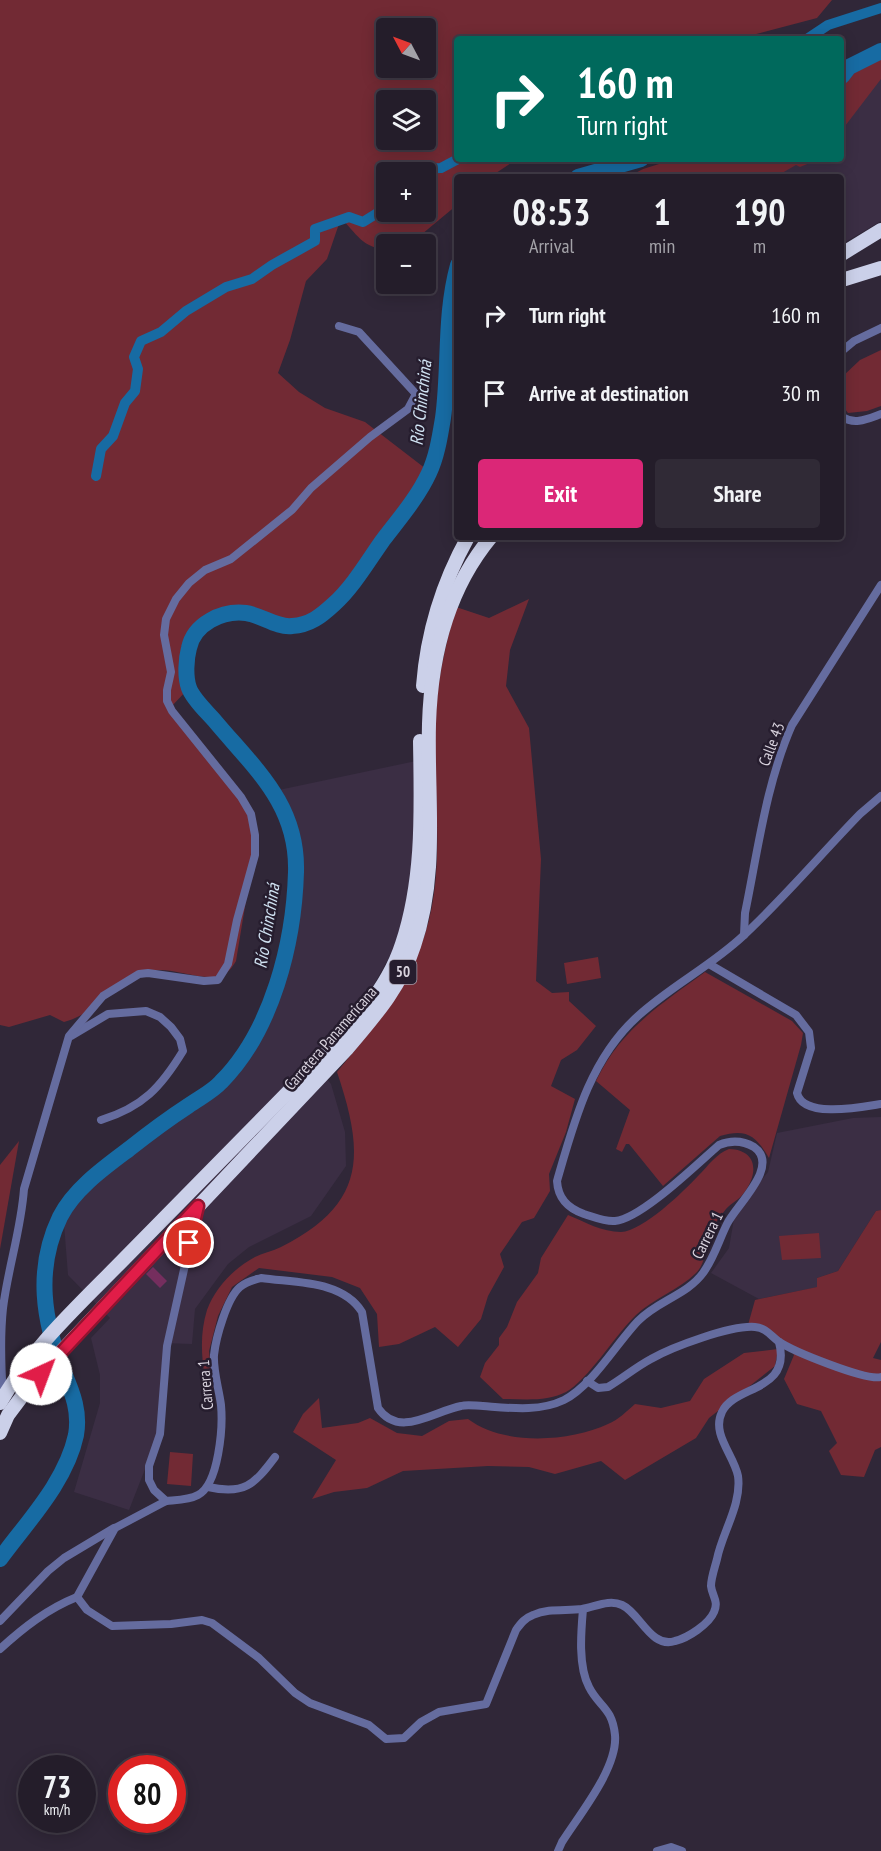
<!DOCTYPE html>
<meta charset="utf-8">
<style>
body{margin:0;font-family:"PT Sans Narrow",sans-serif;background:#302a36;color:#f1f3f6;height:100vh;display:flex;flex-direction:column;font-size:22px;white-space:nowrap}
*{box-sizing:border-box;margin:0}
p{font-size:20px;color:#a3a2a8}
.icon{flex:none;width:33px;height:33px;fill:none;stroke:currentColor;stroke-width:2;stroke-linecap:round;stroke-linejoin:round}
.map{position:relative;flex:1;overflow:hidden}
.drawer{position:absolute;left:454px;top:174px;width:390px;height:366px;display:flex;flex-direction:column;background:#241d2a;border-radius:6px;box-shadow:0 3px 15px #0003,0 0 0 2px #413b47}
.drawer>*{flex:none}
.guide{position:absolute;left:454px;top:36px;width:390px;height:126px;border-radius:6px;box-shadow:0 3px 15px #0003,0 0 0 2px #413b47;background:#00695c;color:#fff;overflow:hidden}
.needle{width:39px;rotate:311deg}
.tools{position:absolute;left:376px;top:18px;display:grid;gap:12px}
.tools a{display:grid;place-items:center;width:60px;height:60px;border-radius:6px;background:#241d2a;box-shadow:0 3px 15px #0003,0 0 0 2px #413b47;font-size:30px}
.speed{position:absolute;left:18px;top:1755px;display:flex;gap:12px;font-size:30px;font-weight:700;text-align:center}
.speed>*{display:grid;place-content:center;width:78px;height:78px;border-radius:50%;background:#241d2a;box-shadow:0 3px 15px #0003,0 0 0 2px #413b47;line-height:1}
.speed small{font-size:15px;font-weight:400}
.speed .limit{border:9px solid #d22;background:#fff;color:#111}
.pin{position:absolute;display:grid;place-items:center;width:51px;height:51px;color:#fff;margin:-26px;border:3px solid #fff;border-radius:50%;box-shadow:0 2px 6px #0007}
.me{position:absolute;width:66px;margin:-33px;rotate:43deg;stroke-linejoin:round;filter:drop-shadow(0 0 4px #0008)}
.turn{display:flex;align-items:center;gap:21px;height:126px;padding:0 24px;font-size:27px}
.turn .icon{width:78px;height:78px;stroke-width:2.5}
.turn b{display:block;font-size:42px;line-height:51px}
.eta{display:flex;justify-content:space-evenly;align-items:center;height:102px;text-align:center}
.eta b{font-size:36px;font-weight:700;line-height:42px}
.action{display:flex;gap:12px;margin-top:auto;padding:12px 24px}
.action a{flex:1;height:69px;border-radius:6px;background:#db2777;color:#fff;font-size:24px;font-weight:700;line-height:69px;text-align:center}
.action a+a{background:#302a36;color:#f1f3f6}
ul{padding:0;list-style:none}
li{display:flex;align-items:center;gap:18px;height:78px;padding:0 24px}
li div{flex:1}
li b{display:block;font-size:22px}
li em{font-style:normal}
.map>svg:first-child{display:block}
</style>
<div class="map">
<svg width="881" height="1851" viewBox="0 0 881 1851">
<rect width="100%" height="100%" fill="#302738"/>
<g fill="#3b2e44">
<path d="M 881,72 L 881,221 L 842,244 L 842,177 L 734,177 L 777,159 L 842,159 L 842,116 Z"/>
<path d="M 416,761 L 418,831 L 410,901 L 396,945 L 372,988 L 311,1059 L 331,1084 L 345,1132 L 346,1166 L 311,1216 L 249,1247 L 228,1264 L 195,1309 L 192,1344 L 164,1343 L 158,1436 L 129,1510 L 74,1492 L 100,1403 L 100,1375 L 91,1338 L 110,1318 L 68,1275 L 63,1211 L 101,1170 L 164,1122 L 219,1085 L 250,1042 L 268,1008 L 281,972 L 294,900 L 296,868 L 293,838 L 285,811 L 274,791 Z"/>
<path d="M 881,1117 L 881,1210 L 876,1211 L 838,1271 L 817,1278 L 818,1287 L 759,1299 L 711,1273 L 729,1248 L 735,1213 L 768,1172 L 777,1133 L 853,1118 Z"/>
</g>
<g fill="#722a34" fill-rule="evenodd">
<path d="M 0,0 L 832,0 L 817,18 L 737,39 L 458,39 L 458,159 L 517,159 L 490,177 L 458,177 L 457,205 L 410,244 L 387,244 L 387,249 C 363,249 356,233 341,218 L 327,259 L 306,281 L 290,340 L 278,373 L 299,392 L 325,408 L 365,422 L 430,472 C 412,502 344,606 316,620 C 287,635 273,616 246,613 C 224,610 199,622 189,643 C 184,656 187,675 189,688 L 170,708 L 248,802 L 256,840 L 236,961 C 233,966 229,972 224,974 C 206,984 172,966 151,971 C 119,977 97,1014 64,1022 L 50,1015 L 9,1027 L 0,1025 ZM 387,28 L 426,28 L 426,68 L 387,68 ZM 387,100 L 426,100 L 426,140 L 387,140 ZM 387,172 L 426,172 L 426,212 L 387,212 Z"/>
<path d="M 881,58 L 881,79 L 842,130 L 842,87 L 856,71 Z"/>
<path d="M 675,159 L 820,159 L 800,167 L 796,165 L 775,177 L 628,177 L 643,169 Z"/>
<path d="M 881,350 L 881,406 L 867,411 L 848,413 L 842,405 L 842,377 L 860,360 Z"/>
<path d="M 529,599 L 510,650 L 506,686 L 529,728 L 541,859 L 536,981 L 552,993 L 569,992 L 569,1001 L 596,1026 L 577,1050 L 561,1060 L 551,1086 L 575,1099 L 566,1132 L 549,1174 L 550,1191 L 534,1218 L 522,1222 L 500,1254 L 504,1267 L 488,1296 L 481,1319 L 458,1347 L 435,1327 L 399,1344 L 379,1347 L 377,1314 L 360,1288 L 332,1277 L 259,1268 L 232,1287 L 218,1316 L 209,1351 L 213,1392 L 209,1405 C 204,1373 197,1342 207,1310 C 215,1288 234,1268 255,1257 C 263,1253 273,1251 281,1247 C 366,1204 365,1155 337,1072 C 369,1033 401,996 420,948 C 448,878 433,801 435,727 C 436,686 445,646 456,607 L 489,618 Z"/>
<path d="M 598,957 L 601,978 L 567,984 L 564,963 Z"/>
<path d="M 705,972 L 792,1021 L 803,1033 L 801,1045 L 769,1158 C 756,1136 747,1128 720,1136 L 663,1186 L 629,1144 L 626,1144 L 622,1152 L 616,1149 L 630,1110 L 596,1081 C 621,1029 660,1005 705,972 Z"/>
<path d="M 19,1141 L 0,1249 L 0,1165 Z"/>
<path d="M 729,1149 C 758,1150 759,1174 743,1194 C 739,1200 731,1203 726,1209 C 721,1215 715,1224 711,1231 C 703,1246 708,1261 696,1273 C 679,1290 654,1298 636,1315 C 617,1333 587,1381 566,1392 C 547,1402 524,1399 503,1399 L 480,1377 L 485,1363 L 499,1345 L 499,1338 L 507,1327 L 517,1302 L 538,1273 L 541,1258 L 568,1215 C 585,1222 602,1232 621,1232 C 643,1231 683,1192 698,1176 C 708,1166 717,1153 729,1149 Z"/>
<path d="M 881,1210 L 881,1342 L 873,1358 L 881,1360 L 881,1447 L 875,1450 L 864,1477 L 841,1475 L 829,1451 L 837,1443 L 821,1411 L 797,1404 L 784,1379 L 794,1355 L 783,1341 L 748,1325 L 755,1300 L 817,1287 L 817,1278 L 838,1271 L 876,1211 Z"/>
<path d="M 819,1233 L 821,1258 L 782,1260 L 779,1236 Z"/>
<path d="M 778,1349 L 775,1366 L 709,1418 L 696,1438 L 625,1480 L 601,1461 L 555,1474 L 529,1467 L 488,1466 L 403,1471 L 367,1488 L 334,1492 L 312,1499 L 336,1460 L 293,1432 L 303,1414 L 319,1398 L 322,1428 L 358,1423 L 370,1418 L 397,1433 L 422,1436 L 449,1421 L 468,1419 C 504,1446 569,1442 608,1424 C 618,1420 627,1411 635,1404 L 661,1408 L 690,1401 L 704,1379 L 744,1353 Z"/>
<path d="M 170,1452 L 193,1454 L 191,1486 L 167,1484 Z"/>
</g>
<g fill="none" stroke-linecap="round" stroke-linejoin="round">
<g stroke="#176ba3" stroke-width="10">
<path d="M 807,39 L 828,25 L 881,8"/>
<path d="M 414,172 L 418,169 L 441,168 L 458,159"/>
<path d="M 96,476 L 101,449 L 113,436 L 125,403 L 135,391 L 138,369 L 134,357 L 141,341 L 161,332 L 186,311 L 226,287 L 252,279 L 272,265 L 315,241 L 315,229 L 349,217 L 363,222 L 387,207"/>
</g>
<g stroke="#176ba3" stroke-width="16">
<path d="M 842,76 L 849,67 L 881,51"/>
<path d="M 578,177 L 641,159"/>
<path d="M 0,1559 C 27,1522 66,1482 76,1435 C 80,1412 73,1394 64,1373 C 43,1321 35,1269 60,1217 C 74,1189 105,1167 129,1149 C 148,1134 168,1119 188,1106 C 199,1098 212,1092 221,1082 C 272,1031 294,943 296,872 C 298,804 254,768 214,720 C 206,711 193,699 189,688 C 185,677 186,659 189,648 C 194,624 222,610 246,613 C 261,615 277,628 292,626 C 310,625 321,616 334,604 C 353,587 368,561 383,540 C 399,519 418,497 429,473 C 437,456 440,436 443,418 C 450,367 444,316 458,265"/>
</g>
</g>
<path fill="#752e5e" d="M 153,1267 L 167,1281 L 160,1288 L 146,1274 Z"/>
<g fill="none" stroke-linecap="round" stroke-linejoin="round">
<g stroke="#656c9f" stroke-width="8">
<path d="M 842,351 L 854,341 L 881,328"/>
<path d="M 842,417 C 855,425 867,419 881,414"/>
<path d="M 744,935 L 745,913 C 758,850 766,784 792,725 L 881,585"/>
<path d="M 709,964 L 796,1015 L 809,1032 L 811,1048 L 797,1093 C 803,1119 862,1107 881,1104"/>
<path d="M 71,1036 L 108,1014 L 146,1011 L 160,1017 L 171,1027 L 180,1039 L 183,1051 C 161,1087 143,1107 101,1120"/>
<path d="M 587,1381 L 598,1388 L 608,1387 C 623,1378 636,1367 651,1359 C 672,1347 731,1325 755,1327 C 766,1328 770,1335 778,1341 C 792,1351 866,1381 881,1377"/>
<path d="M 3,1396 C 1,1367 0,1336 3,1308 C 8,1268 21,1230 24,1189 L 69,1036 L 103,996 L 139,974 L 148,973 L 204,981 L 218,980 L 228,964 L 237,920 L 255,855 L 255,835 L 251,814 L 241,797 L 172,711 L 167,701 L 167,690 L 171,672 L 164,635 L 166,619 L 176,599 L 189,583 L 205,570 L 231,559 L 292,510 L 311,488 L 370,437 L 408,409 L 416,394 L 359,332 L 339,326"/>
<path d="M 208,1487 C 244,1495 254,1485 275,1457"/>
<path d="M 166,1501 C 175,1500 189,1500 198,1495 C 219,1484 223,1427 221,1405 C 219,1389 213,1371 214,1355 C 216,1337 227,1298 240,1287 C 247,1281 254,1280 261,1278 C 295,1283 342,1280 362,1312 L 378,1408 C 399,1439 434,1411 461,1406 C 468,1404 476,1406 483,1406 C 510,1408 539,1412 564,1400 C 592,1386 616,1344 638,1321 C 657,1301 687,1295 703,1273 C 714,1258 719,1240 727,1224 C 736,1205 781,1166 754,1147 C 742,1140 731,1140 719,1145 C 697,1164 641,1219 615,1221 C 605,1222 594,1217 584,1214 C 567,1208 558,1198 557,1181 C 574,1122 590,1059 638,1016 C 671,986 711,966 743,936 C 784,898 821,854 860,814 L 881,796"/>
<path d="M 166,1501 L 154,1490 L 149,1480 L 149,1466 L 160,1434 L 167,1346 L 197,1211"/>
<path d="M 77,1597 L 87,1610 L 112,1626 L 171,1624 L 202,1620 L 212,1623 L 259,1658 L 295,1693 L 310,1703 L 369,1725 L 386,1739 L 404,1738 L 421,1722 L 439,1712 L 486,1704 L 516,1630 C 521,1623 525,1618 533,1615 C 548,1608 566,1611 582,1609 C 595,1607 609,1599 622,1605 C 640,1613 651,1649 675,1641 C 688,1638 709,1624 714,1612 C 719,1601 712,1596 711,1586 C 711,1578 715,1567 717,1559 C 722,1533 742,1504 738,1476 C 734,1455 711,1434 722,1412 C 734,1385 792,1392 779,1342"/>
<path d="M 0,1621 L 48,1571 L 64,1558 L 114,1528"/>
<path d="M 0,1649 C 23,1628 47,1609 77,1597 L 115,1528 L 166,1501"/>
<path d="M 558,1851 L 562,1842 C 579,1815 618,1768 615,1735 C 612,1707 599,1707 589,1687 C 578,1666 581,1632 583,1609"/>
<path d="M 657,1851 L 671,1847 L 682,1851"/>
</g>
<g stroke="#cbd0e9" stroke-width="14">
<path d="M 842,254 L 881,230"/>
<path d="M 842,280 L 881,268"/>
<path d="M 423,686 C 427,634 443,582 468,537"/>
<path d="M 0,1403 C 31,1348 81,1303 124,1259 C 182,1200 239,1142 296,1084 C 336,1042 384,1000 402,944 C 424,878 421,809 420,741"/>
<path d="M 0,1433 L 8,1415 L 35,1379 L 347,1049 C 374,1017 401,987 414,946 C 439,873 427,800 429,724 C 431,657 447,590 491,537"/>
</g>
</g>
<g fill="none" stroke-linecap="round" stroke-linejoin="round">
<defs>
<path id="route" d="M 41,1374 L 198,1206 L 189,1243"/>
</defs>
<use href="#route" stroke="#92132f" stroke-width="15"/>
<use href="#route" stroke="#e11d48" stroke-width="10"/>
</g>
<g text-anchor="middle" stroke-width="5" stroke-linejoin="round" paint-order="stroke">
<rect fill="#261d2e" stroke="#a39ca9" stroke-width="1.5" x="389.5" y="960" width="27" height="24" rx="4.5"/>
<g font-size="15" font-weight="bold" fill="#d9d3de">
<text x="403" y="977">50</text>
</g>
<g font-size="16" fill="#d9d3de" stroke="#261d2e">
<text transform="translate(771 744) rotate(-69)" y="6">Calle 43</text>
<text transform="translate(330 1038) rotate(-49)" y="6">Carretera Panamericana</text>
<text transform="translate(707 1235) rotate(-64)" y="6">Carrera 1</text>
<text transform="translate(205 1385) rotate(-95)" y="6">Carrera 1</text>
</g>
<g font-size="18" font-style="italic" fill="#d1e3f3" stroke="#261d2e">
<text transform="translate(421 403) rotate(-84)" y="6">Río Chinchiná</text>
<text transform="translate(267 926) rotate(-81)" y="6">Río Chinchiná</text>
</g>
</g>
</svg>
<div class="tools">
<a><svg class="needle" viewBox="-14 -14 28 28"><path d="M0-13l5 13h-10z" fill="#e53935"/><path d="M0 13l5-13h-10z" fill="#a3a2a8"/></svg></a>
<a><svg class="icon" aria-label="layers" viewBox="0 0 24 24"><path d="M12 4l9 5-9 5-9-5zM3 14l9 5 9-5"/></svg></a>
<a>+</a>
<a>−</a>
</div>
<div class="speed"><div>73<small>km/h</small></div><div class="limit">80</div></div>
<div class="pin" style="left:189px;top:1243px;background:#d93025"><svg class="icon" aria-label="arrive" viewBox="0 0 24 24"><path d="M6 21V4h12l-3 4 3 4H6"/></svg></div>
<svg class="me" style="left:41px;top:1374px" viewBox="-20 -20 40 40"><circle r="19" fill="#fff"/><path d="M0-13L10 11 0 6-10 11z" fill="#e11d48"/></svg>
<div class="guide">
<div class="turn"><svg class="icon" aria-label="right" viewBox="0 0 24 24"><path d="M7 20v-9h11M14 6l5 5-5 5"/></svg><div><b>160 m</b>Turn right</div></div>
</div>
<section class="drawer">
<div class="eta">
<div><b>08:53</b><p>Arrival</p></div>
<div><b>1</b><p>min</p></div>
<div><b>190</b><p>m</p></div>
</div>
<ul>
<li><svg class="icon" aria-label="right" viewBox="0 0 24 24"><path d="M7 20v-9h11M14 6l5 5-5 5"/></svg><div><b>Turn right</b></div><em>160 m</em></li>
<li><svg class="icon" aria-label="arrive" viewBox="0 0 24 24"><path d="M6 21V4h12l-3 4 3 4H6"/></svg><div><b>Arrive at destination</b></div><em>30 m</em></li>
</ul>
<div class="action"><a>Exit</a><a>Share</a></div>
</section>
</div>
